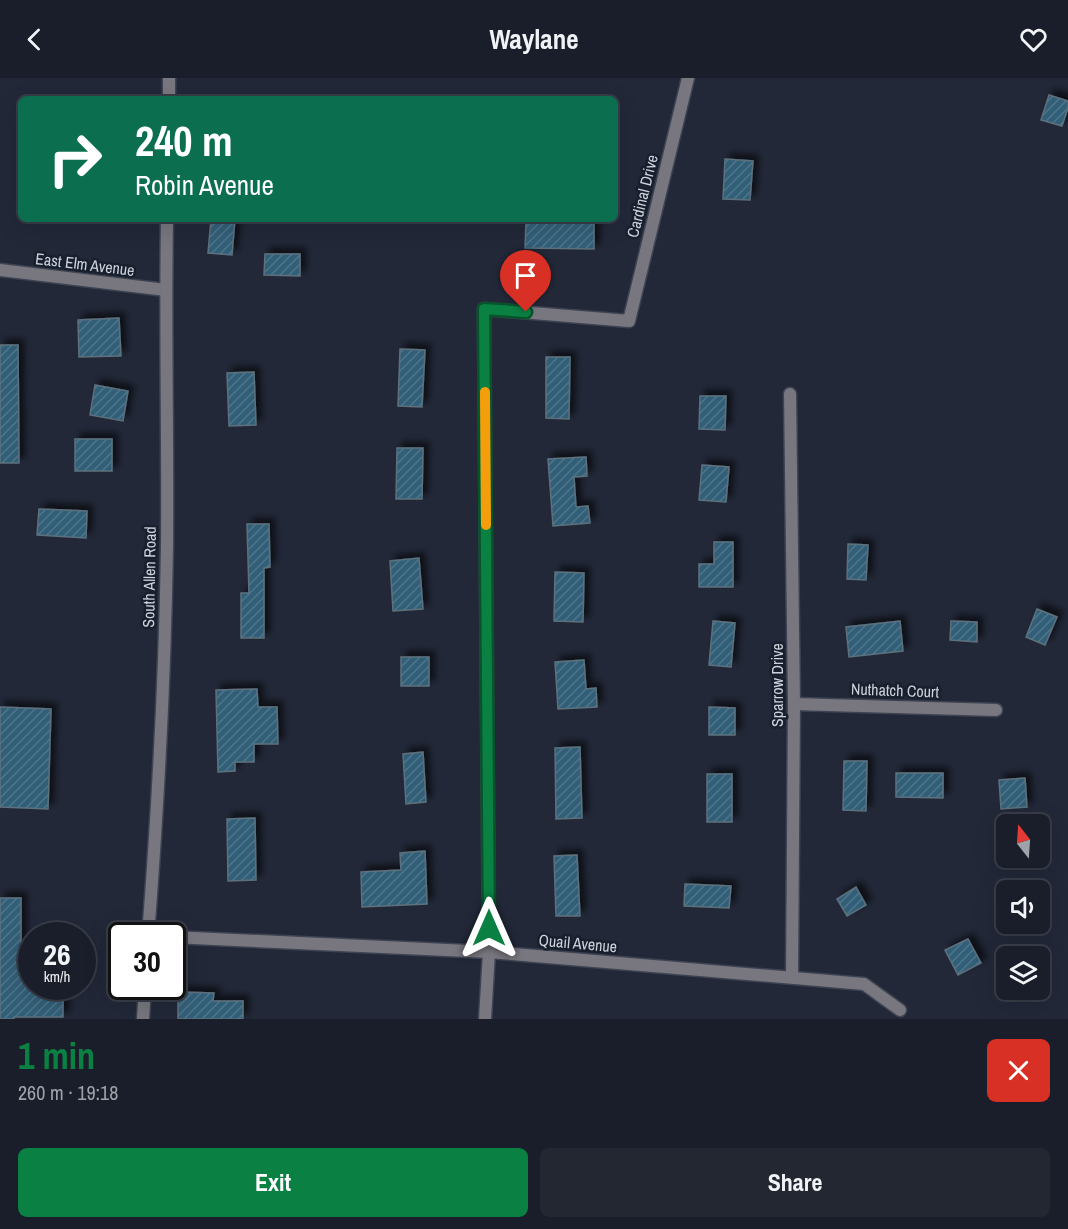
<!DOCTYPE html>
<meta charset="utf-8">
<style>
body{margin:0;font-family:"Archivo Narrow",sans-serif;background:#232732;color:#f1f3f6;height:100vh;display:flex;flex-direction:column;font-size:22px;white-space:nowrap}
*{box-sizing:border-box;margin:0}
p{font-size:20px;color:#9fa2a8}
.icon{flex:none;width:33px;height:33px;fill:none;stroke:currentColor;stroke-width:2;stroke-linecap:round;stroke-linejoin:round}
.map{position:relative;height:941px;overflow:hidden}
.sheet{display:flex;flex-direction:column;background:#1a1e2a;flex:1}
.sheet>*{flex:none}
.hud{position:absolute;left:18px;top:18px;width:600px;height:126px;border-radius:9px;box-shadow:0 6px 24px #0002,0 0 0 2px #383c47;background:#0b6e4f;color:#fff;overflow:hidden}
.needle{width:39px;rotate:343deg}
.buttons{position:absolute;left:996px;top:736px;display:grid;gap:12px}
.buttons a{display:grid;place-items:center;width:54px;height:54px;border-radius:9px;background:#1a1e2a;box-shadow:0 6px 24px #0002,0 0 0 2px #383c47;font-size:30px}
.speed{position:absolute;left:18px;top:844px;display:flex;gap:12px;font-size:30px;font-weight:700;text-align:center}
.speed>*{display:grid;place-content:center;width:78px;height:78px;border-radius:50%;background:#1a1e2a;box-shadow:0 6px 24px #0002,0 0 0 2px #383c47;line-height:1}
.speed small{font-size:15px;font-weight:400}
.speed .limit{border:3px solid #111;border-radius:9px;background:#fff;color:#111}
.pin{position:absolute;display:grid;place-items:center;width:51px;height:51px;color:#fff;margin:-62px -26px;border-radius:50% 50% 50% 0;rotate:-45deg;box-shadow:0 0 6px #0007}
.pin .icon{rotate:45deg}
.me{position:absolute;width:66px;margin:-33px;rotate:0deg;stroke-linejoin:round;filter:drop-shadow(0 0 4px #0008)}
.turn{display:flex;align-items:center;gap:21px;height:126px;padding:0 18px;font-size:27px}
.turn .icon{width:78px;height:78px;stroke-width:2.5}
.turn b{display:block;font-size:42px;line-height:51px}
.round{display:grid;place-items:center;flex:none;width:63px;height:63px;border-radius:9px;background:#232732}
.head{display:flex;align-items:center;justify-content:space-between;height:102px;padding:0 18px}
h1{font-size:36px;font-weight:700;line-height:45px;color:#0b8043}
.action{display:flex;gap:12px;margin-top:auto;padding:12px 18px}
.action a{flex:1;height:69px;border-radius:9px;background:#0b8043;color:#fff;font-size:24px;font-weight:700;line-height:69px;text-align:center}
.action a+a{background:#232732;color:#f1f3f6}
header{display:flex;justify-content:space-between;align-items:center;height:78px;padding:0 18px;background:#1a1e2a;font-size:27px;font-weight:700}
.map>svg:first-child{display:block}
</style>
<header><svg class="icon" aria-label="back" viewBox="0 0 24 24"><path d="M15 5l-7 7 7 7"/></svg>Waylane<svg class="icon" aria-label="heart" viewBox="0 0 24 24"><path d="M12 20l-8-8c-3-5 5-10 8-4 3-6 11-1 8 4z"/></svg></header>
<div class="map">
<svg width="1068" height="941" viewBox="0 0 1068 941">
<defs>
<pattern id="building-hatch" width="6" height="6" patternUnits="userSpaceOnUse" patternTransform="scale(1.5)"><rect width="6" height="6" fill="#335f78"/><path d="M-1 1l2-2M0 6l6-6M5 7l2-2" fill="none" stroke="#4f758b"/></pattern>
<filter id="shadow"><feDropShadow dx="5.5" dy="-5.5" stdDeviation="3" flood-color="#0009"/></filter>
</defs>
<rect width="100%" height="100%" fill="#222838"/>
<g fill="url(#building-hatch)" stroke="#5d717d" stroke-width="1.5" filter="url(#shadow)">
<path d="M 1049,17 L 1068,23 L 1068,30 L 1062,48 L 1041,42 Z"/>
<path d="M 725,81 L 753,83 L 750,122 L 723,121 Z"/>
<path d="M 211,141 L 235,141 L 232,177 L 208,175 Z"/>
<path d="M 526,144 L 594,145 L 594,171 L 525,170 Z"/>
<path d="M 265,176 L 300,176 L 300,198 L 264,197 Z"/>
<path d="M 119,240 L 121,278 L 79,279 L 78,242 Z"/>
<path d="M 0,267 L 18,267 L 19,385 L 0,385 Z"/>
<path d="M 400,271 L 425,272 L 422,329 L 398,328 Z"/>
<path d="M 546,279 L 570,279 L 569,341 L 546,340 Z"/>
<path d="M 254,294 L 256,347 L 229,348 L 227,295 Z"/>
<path d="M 95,307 L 128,313 L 123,343 L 90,337 Z"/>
<path d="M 700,318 L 726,318 L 725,352 L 699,351 Z"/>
<rect x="75" y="361" width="37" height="32"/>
<path d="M 397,370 L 423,370 L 422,421 L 396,421 Z"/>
<path d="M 586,379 L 587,398 L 574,399 L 576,429 L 588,428 L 590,445 L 553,448 L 548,381 Z"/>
<path d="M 702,387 L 729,389 L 726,424 L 699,422 Z"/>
<path d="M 39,431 L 87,433 L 86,460 L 37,457 Z"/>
<path d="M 247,446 L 269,446 L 270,489 L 264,490 L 264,560 L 241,560 L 241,515 L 249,515 Z"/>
<path d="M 714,464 L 733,464 L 733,509 L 699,509 L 699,486 L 714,486 Z"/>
<path d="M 848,466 L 868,467 L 866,502 L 847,501 Z"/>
<path d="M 419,480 L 423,531 L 393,533 L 390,483 Z"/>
<path d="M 555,494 L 584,495 L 583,544 L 554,543 Z"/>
<path d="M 1037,531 L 1057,539 L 1045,567 L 1026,559 Z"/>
<path d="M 713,543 L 735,545 L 731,589 L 709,587 Z"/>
<path d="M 900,543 L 903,573 L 849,579 L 846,549 Z"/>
<path d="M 951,543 L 977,544 L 977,564 L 950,562 Z"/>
<rect x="401" y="579" width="28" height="29"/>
<path d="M 584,582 L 586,611 L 596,610 L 597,629 L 558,631 L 555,584 Z"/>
<path d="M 257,611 L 258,629 L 277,629 L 278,666 L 254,666 L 254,684 L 235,684 L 235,693 L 218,694 L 216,612 Z"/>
<path d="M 0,629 L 51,631 L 48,731 L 0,729 Z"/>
<path d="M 709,629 L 735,630 L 735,657 L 709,657 Z"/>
<path d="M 580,669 L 582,740 L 556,741 L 555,670 Z"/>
<path d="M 423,674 L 426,724 L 406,726 L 403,676 Z"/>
<path d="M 844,683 L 867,683 L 866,733 L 843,732 Z"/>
<path d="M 896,695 L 943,695 L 943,720 L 896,719 Z"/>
<rect x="707" y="696" width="25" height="48"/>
<path d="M 1025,700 L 1027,729 L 1001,731 L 999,702 Z"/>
<path d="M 255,740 L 256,802 L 228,803 L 227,741 Z"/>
<path d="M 425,773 L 427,826 L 362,829 L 361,794 L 401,792 L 400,775 Z"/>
<path d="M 577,777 L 580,838 L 556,838 L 554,778 Z"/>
<path d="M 685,806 L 731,808 L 729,830 L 684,828 Z"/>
<path d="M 856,809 L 866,827 L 847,838 L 837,821 Z"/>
<path d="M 0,820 L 21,820 L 21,894 L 32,894 L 32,909 L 63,909 L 63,939 L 14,939 L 14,941 L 0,941 Z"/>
<path d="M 968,861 L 981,885 L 958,897 L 945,872 Z"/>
<path d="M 178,914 L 214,915 L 213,923 L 243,923 L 243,941 L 178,941 Z"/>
</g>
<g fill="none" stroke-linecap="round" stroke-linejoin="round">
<defs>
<g id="street">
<path d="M 169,21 L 169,0"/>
<path d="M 0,192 L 166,212"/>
<path d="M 790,316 L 794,626 L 792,899"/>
<path d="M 794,626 L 996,632"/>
<path d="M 148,858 C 158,728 165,598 167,468 C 168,359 165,250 167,141"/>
<path d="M 172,859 L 489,874 L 864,906 L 900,932"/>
<path d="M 143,941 L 145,909"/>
<path d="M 485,941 L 489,874 L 484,231 L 629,243 L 688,0"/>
</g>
</defs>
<use href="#street" stroke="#3d4352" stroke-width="15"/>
<use href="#street" stroke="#78767e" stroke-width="12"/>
</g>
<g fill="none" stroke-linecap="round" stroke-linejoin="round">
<defs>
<path id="route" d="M 489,850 L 484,231 L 526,234"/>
</defs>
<use href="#route" stroke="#07532c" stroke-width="15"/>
<use href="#route" stroke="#0b8043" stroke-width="10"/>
<path stroke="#f59e0b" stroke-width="10" d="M 485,314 L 486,447"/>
</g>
<g text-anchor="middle" stroke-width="5" stroke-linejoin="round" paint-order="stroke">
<g font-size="16" fill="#cdd2dc" stroke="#181f2d">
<text transform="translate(642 118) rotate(-76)" y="6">Cardinal Drive</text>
<text transform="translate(85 186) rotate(7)" y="6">East Elm Avenue</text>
<text transform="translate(149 499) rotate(-89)" y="6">South Allen Road</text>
<text transform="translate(777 607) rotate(-90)" y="6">Sparrow Drive</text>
<text transform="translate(895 612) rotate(2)" y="6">Nuthatch Court</text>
<text transform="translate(578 865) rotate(5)" y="6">Quail Avenue</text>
</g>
</g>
</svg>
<div class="buttons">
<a><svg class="needle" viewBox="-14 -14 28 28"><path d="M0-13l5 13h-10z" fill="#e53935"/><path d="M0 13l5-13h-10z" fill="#9fa2a8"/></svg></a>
<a><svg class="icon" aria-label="sound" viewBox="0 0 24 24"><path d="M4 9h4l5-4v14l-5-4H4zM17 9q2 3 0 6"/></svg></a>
<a><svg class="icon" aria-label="layers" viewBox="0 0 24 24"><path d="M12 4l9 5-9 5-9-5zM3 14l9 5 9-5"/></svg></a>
</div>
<div class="speed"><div>26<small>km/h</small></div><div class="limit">30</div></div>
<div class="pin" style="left:526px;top:234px;background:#d93025"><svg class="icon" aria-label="arrive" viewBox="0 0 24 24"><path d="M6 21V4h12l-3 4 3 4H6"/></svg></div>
<svg class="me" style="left:489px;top:850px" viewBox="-20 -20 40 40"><path d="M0-17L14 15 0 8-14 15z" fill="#0b8043" stroke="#fff" stroke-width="4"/></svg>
<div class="hud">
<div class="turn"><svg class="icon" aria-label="right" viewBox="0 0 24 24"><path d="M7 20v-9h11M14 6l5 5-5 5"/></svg><div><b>240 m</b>Robin Avenue</div></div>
</div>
</div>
<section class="sheet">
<div class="head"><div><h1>1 min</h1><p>260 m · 19:18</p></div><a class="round" style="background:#d93025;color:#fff"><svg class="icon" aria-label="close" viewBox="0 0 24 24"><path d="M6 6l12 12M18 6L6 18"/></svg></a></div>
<div class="action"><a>Exit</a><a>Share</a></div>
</section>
